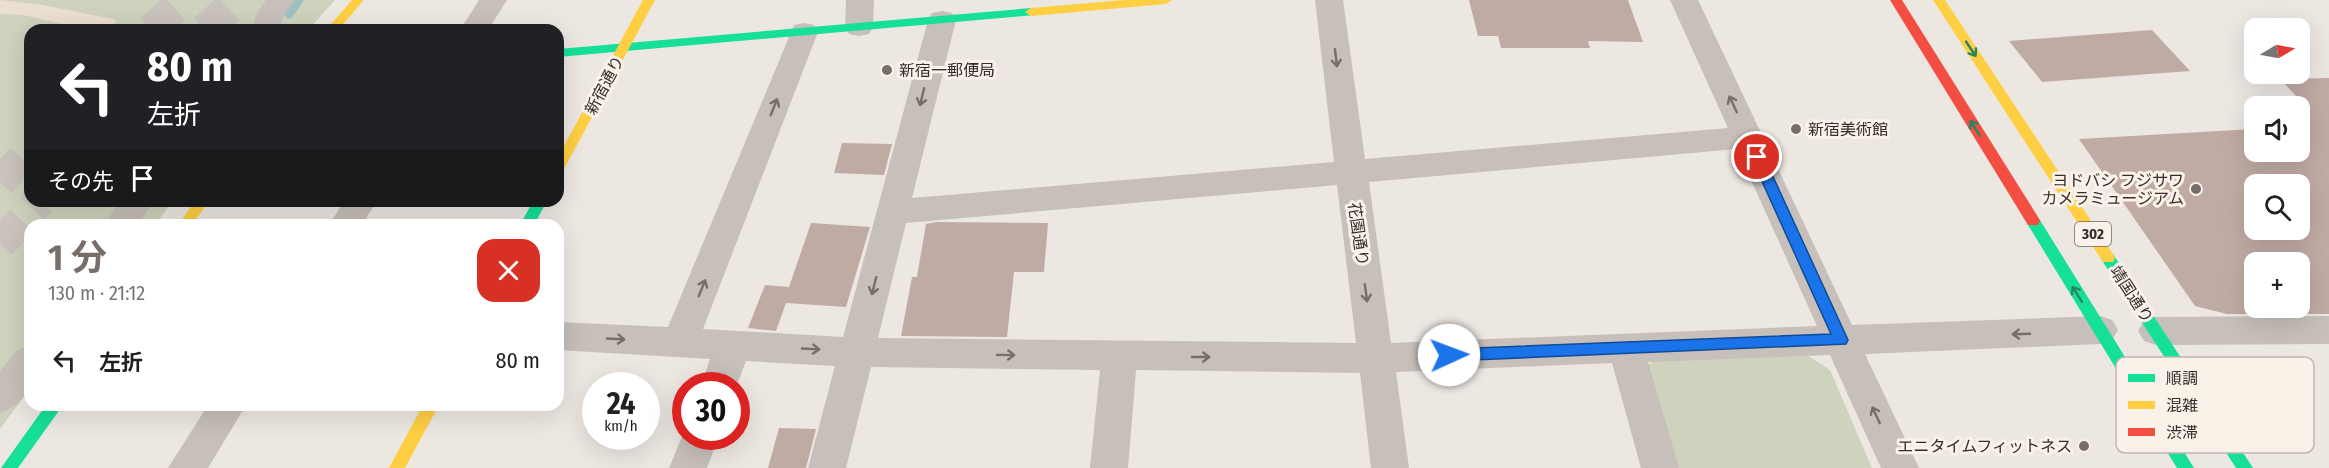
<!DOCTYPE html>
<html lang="ja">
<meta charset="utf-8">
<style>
body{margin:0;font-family:"Fira Sans Condensed","Noto Sans JP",sans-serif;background:#f6f6f6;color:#202124;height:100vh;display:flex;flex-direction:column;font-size:22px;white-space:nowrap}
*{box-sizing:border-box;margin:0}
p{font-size:20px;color:#757577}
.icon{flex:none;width:33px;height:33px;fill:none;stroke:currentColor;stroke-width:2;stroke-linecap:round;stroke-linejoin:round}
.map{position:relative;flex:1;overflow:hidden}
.side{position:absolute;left:24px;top:219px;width:540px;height:192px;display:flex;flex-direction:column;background:#fff;border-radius:18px;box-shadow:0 6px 24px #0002}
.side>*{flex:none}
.hud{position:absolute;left:24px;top:24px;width:540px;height:183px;border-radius:18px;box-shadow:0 6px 24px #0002;background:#202124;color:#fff;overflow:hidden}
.needle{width:39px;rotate:80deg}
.tools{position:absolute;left:2244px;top:18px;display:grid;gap:12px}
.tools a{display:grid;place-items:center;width:66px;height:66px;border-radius:12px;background:#fff;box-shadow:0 6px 24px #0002;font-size:30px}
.speed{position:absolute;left:582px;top:372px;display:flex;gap:12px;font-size:30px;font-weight:700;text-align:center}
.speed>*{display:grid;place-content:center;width:78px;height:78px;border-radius:50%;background:#fff;box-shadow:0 6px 24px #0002;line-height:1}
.speed small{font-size:15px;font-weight:400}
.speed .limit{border:9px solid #d22;background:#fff;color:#111}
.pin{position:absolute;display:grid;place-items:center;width:51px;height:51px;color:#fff;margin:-26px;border:3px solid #fff;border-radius:50%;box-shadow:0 2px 6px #0007}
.me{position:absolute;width:66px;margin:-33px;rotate:88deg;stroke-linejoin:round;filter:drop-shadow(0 0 4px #0008)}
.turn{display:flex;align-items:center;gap:21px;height:126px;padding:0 24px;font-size:27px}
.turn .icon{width:78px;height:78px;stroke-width:2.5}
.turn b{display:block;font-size:42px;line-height:51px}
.then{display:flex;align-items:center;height:57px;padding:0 24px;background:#0003;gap:12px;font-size:22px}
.round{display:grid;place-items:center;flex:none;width:63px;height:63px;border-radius:18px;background:#f6f6f6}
.head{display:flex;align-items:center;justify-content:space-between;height:102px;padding:0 24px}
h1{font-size:36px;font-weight:700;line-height:45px;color:#776d69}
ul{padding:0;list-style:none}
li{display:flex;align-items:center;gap:18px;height:78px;padding:0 24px}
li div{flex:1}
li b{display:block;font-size:22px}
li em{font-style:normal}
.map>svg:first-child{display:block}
</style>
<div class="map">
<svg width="2329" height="468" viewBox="0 0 2329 468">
<rect width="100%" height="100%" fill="#ede7e2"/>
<g fill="#cfd2bc">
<path d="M 0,0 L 335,0 L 308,30 L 30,30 L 30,201 L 173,201 L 155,225 L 30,225 L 30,389 L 0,429 Z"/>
<path d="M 1807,355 L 1830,370 L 1872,468 L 1669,468 L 1640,372 L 1657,358 Z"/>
</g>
<path fill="#ebded2" d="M 0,0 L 43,5 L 117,20 L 110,30 L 88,30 L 23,15 L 0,14 Z"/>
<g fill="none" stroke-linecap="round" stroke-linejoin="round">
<path stroke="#9ec0be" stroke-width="9" d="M 289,14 L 299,0"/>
</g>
<g fill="#c0aaa4" fill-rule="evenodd">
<path d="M 1469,0 L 1628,0 L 1643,42 L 1588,41 L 1590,48 L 1501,48 L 1498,36 L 1478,36 Z"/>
<path d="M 2152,30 L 2190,71 L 2042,82 L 2009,41 Z"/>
<path d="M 2329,78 L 2329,314 L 2227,314 L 2195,306 L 2079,139 L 2254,129 L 2254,152 L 2300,152 L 2300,106 L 2280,106 L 2274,101 L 2297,97 L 2280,79 ZM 2254,184 L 2300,184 L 2300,230 L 2254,230 ZM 2254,262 L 2300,262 L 2300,308 L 2254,308 Z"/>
<path d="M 842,143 L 892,144 L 884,175 L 834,173 Z"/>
<path d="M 937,222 L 1048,223 L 1044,272 L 1014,272 L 1007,337 L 901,336 L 912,277 L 917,277 L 926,224 Z"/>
<path d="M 811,223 L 870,227 L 846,307 L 786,303 L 776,331 L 748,328 L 765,285 L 789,287 Z"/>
<path d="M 779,428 L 816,429 L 806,468 L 768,468 Z"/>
</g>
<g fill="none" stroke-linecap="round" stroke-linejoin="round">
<g stroke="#c9c2bd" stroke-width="32" stroke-dasharray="32 16" stroke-linecap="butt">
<path d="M 151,30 L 185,0"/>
<path d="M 205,30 L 238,0"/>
<path d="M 0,182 L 30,151"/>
<path d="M 0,244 L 40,201"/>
</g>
<g fill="#c6bfba" fill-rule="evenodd">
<path d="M 266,0 L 295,0 L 284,15 L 279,30 L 251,30 L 257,13 Z"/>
<path d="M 479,0 L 507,0 L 488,30 L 460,30 Z"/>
<path d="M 846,0 L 874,0 L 873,27 L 869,34 L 859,36 L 849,34 L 845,27 Z"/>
<path d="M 1315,0 L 1343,0 L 1365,159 L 1728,128 L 1670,0 L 1698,0 L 1852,325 L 2100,316 L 2112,320 L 2118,330 L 2112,340 L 2100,344 L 1865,354 L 1919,468 L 1881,468 L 1830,355 L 1648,362 L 1679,468 L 1641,468 L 1612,363 L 1396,372 L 1409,468 L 1371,468 L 1360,373 L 1136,370 L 1128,468 L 1090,468 L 1100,370 L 871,367 L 846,468 L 808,468 L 835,366 L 746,361 L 736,387 L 736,386 L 701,386 L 710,359 L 558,350 L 558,322 L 668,327 L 794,25 L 804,23 L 814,25 L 818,32 L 703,329 L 843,337 L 928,20 L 932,13 L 942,11 L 952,13 L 956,20 L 912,198 L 1334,162 ZM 1737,149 L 1817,326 L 1391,343 L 1369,182 ZM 1337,185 L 1356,343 L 878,338 L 906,223 Z"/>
<path d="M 120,201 L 154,201 L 138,225 L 104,225 Z"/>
<path d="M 344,201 L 377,201 L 362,225 L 329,225 Z"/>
<path d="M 2329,316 L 2329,344 L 2156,345 L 2144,341 L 2138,331 L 2144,321 L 2156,317 Z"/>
<path d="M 30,346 C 30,377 34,401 0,413 L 0,371 L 17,350 Z"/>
<path d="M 208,405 L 246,405 L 208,468 L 168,468 Z"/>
<path d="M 686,427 L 686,436 L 719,436 L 707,468 L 669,468 Z"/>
</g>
<g fill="#16e098" fill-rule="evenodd">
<path d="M 1031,8 L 1037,12 L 1035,15 L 558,57 L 558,49 Z"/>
<path d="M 533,201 L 547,201 L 534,225 L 520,225 Z"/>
<path d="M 2033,216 L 2038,217 L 2194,468 L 2177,468 L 2028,225 L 2026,221 Z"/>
<path d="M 2108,253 L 2113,254 L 2253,468 L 2236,468 L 2103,262 L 2101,258 L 2103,254 Z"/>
<path d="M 46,405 L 63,405 L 18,468 L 1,468 Z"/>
</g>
<g fill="#ffcf43" fill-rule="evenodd">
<path d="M 352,0 L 364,0 L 338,30 L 326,30 Z"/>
<path d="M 643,0 L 655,0 L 564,169 L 558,174 L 558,157 Z"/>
<path d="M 1124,0 L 1172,0 L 1166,4 L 1031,16 L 1025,12 L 1031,8 Z"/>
<path d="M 1933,0 L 1945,0 L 2113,254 L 2115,258 L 2113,262 L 2103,262 Z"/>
<path d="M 195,201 L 209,201 L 192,225 L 178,225 Z"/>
<path d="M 423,405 L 439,405 L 405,468 L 389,468 Z"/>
</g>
<path fill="#f24e42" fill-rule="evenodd" d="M 1890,0 L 1902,0 L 2038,217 L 2040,221 L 2038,225 L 2028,225 Z"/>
</g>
<defs><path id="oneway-shaft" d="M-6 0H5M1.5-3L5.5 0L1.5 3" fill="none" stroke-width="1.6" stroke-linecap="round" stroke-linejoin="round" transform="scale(1.5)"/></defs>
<g stroke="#268660">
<use href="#oneway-shaft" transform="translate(1971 49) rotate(56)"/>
<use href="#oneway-shaft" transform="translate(1975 128) rotate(-122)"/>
<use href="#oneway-shaft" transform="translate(2077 294) rotate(-122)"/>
</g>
<g stroke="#776e6a">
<use href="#oneway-shaft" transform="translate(1336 58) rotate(83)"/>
<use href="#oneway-shaft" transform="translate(922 97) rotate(104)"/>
<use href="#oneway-shaft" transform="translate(1733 104) rotate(-115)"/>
<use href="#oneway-shaft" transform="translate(774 107) rotate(-68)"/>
<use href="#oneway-shaft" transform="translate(874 286) rotate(104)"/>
<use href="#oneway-shaft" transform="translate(702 288) rotate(-68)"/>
<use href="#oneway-shaft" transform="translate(1366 293) rotate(82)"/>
<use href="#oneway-shaft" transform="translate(2021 334) rotate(178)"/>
<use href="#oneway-shaft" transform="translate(616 339) rotate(3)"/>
<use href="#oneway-shaft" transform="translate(811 349) rotate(3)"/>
<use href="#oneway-shaft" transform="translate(1006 355) rotate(1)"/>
<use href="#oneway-shaft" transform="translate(1201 357)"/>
<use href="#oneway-shaft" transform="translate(1876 415) rotate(-115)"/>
</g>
<path fill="#1a73e8" stroke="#114b97" stroke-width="1.5" d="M 1757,152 L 1764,157 L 1848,340 L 1846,344 L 1449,361 L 1444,360 L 1442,355 L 1444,351 L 1449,349 L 1831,334 L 1751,157 Z"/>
<g fill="#776d69" stroke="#faf1e9" stroke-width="2">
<circle cx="887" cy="70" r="6"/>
<circle cx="1796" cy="129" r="6"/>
<circle cx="2196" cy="189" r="6"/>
<circle cx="2084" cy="446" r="6"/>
</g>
<g text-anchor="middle" stroke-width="6" stroke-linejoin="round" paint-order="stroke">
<rect fill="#faf1e9" stroke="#726762" stroke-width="1.5" x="2075" y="222" width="36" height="24" rx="4.5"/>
<g font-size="15" font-weight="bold" fill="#372c28">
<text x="2093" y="239">302</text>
</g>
<g font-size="16" fill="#372c28" stroke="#faf1e9" text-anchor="start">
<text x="899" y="76">新宿一郵便局</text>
<text x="1808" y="135">新宿美術館</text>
<text x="2184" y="186" text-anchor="end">ヨドバシ フジサワ<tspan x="2184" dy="18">カメラミュージアム</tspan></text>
<text x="2072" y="452" text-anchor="end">エニタイムフィットネス</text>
</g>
<g font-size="16" fill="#372c28" stroke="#faf1e9">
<text transform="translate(604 85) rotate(-62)" y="6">新宿通り</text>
<text transform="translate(1359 234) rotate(82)" y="6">花園通り</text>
<text transform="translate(2132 294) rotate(57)" y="6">靖国通り</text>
</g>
</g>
<rect x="2116" y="357" width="198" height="96" rx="9" fill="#faf1e9" stroke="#c0b6af" stroke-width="1.5"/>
<rect x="2128" y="374" width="27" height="8" fill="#16e098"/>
<rect x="2128" y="401" width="27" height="8" fill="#ffcf43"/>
<rect x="2128" y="428" width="27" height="8" fill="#f24e42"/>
<g font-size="16" fill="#372c28">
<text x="2166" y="384">順調</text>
<text x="2166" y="411">混雑</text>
<text x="2166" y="438">渋滞</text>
</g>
</svg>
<div class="tools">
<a><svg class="needle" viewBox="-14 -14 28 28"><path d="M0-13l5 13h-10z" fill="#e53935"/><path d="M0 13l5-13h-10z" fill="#757577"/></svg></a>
<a><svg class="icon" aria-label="sound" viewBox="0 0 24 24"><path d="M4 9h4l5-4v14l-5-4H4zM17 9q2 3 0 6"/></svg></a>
<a><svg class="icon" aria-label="search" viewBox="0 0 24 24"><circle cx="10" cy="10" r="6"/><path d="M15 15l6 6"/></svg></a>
<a>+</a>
</div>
<div class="speed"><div>24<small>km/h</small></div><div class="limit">30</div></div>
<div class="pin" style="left:1757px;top:157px;background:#d93025"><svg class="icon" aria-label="arrive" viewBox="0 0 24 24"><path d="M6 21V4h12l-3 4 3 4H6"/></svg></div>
<svg class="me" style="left:1449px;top:355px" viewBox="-20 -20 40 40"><circle r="19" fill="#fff"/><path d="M0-13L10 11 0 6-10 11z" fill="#1a73e8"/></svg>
<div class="hud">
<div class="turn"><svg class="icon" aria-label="left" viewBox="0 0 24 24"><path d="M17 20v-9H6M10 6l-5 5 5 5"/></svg><div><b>80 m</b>左折</div></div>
<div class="then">その先<svg class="icon" aria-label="arrive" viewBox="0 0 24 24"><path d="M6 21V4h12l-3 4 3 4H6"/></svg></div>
</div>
<section class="side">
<div class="head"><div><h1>1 分</h1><p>130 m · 21:12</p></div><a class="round" style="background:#d93025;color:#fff"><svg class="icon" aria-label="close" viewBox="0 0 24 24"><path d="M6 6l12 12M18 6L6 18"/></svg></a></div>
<ul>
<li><svg class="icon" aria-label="left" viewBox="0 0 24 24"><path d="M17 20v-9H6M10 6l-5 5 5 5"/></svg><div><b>左折</b></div><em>80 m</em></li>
</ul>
</section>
</div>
